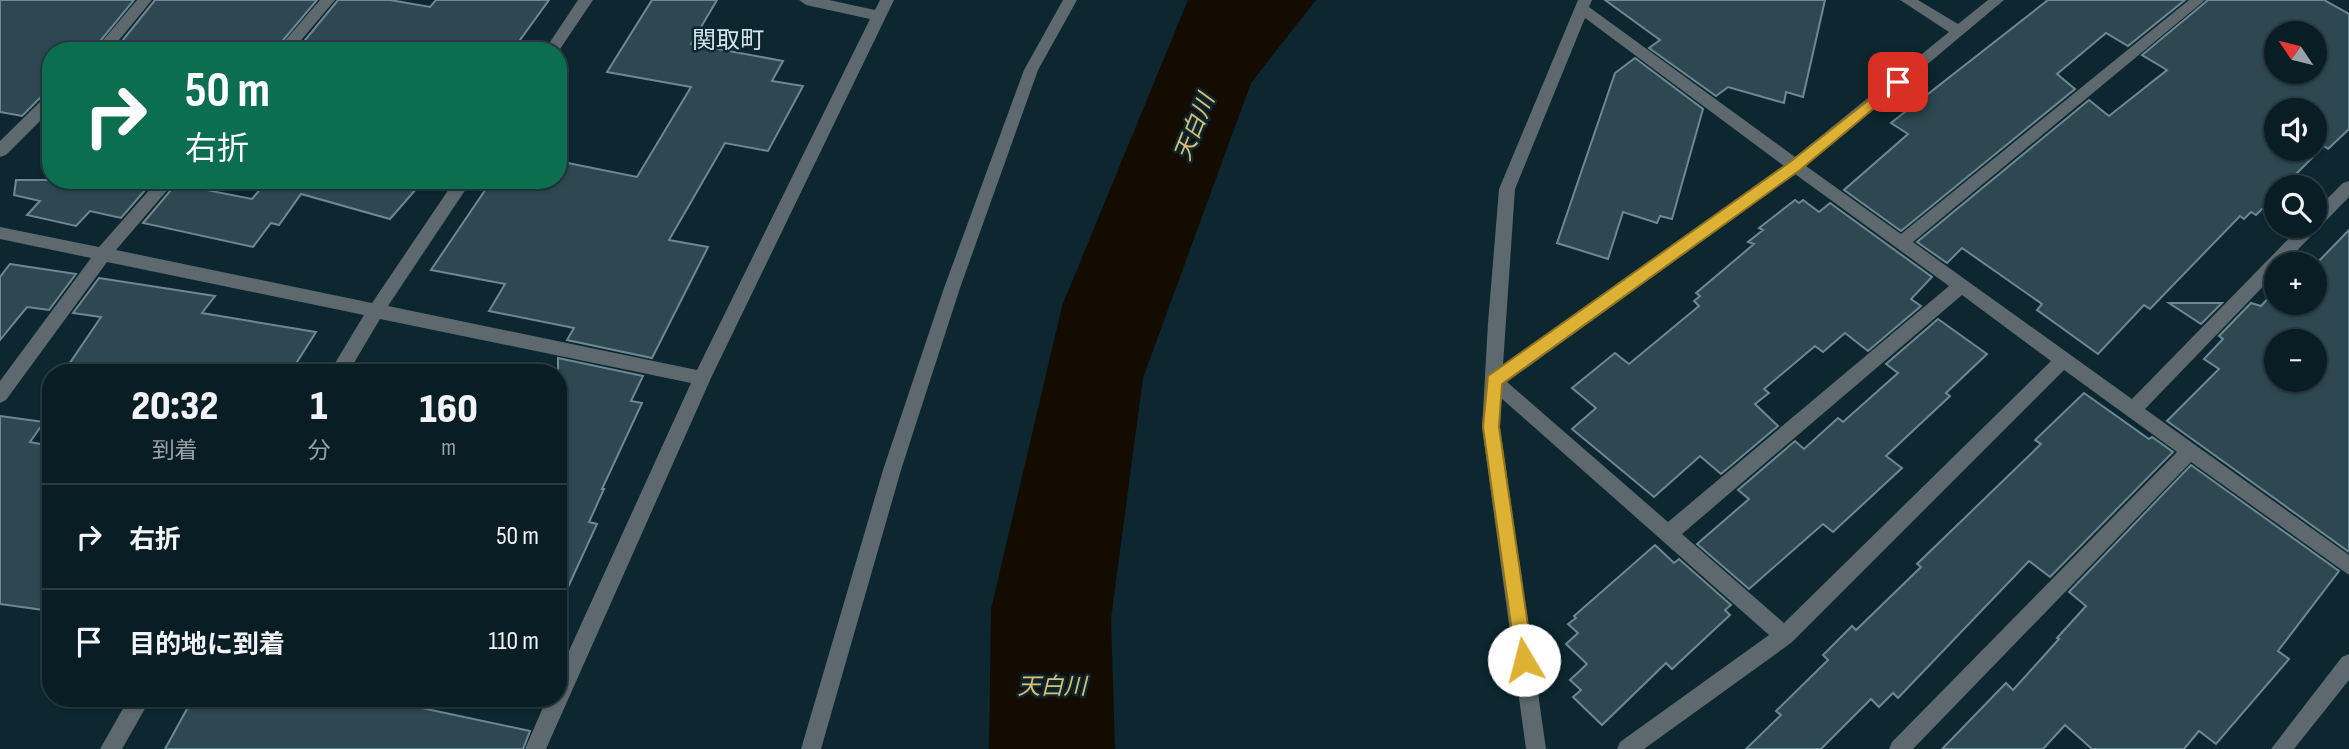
<!DOCTYPE html>
<html lang="ja">
<meta charset="utf-8">
<style>
body{margin:0;font-family:"Sofia Sans Condensed","Noto Sans JP",sans-serif;background:#12262c;color:#f1f3f6;height:100vh;display:flex;flex-direction:column;font-size:26px;white-space:nowrap}
*{box-sizing:border-box;margin:0}
p{font-size:23px;color:#99a2a6}
.icon{flex:none;width:38px;height:38px;fill:none;stroke:currentColor;stroke-width:2;stroke-linecap:round;stroke-linejoin:round}
.map{position:relative;flex:1;overflow:hidden}
.panel{position:absolute;left:42px;top:364px;width:525px;height:343px;display:flex;flex-direction:column;background:#091d24;border-radius:28px;box-shadow:0 2px 5px #0004,0 0 0 2px #293b41}
.panel>*{flex:none}
.hud{position:absolute;left:42px;top:42px;width:525px;height:147px;border-radius:28px;box-shadow:0 2px 5px #0004,0 0 0 2px #293b41;background:#0b6e4f;color:#fff;overflow:hidden}
.needle{width:46px;rotate:305deg}
.tools{position:absolute;left:2264px;top:21px;display:grid;gap:14px}
.tools a{display:grid;place-items:center;width:63px;height:63px;border-radius:50%;background:#091d24;box-shadow:0 2px 5px #0004,0 0 0 2px #293b41;font-size:35px}
.pin{position:absolute;display:grid;place-items:center;width:60px;height:60px;color:#fff;margin:-30px;border-radius:14px;box-shadow:0 4px 10px #0006}
.me{position:absolute;width:77px;margin:-38px;rotate:352deg;stroke-linejoin:round;filter:drop-shadow(0 0 5px #0008)}
.turn{display:flex;align-items:center;gap:24px;height:147px;padding:0 28px;font-size:32px}
.turn .icon{width:91px;height:91px;stroke-width:2.5}
.turn b{display:block;font-size:49px;line-height:60px}
.eta{display:flex;justify-content:space-evenly;align-items:center;height:119px;text-align:center}
.eta b{font-size:42px;font-weight:800;line-height:49px}
ul{padding:0;list-style:none}
li{display:flex;align-items:center;gap:21px;height:105px;padding:0 28px;border-top:2px solid #293b41}
li div{flex:1}
li b{display:block;font-size:26px}
li em{font-style:normal}
.map>svg:first-child{display:block}
</style>
<div class="map">
<svg width="2349" height="749" viewBox="0 0 2349 749">
<rect width="100%" height="100%" fill="#0c2730"/>
<path fill="#150c00" d="M 1188,0 L 1316,0 L 1251,83 L 1143,378 L 1111,619 L 1115,749 L 989,749 L 991,609 L 1062,306 Z"/>
<g fill="#2d4851" stroke="#6c8993" stroke-width="2" fill-rule="evenodd">
<path d="M 0,0 L 134,0 L 92,51 L 51,51 L 51,92 L 44,94 L 22,116 L 0,112 Z"/>
<path d="M 155,0 L 317,0 L 274,51 L 114,51 Z"/>
<path d="M 338,0 L 390,0 L 430,7 L 436,0 L 549,0 L 512,51 L 296,51 Z"/>
<path d="M 652,0 L 717,0 L 691,44 L 783,61 L 772,81 L 803,86 L 768,151 L 725,143 L 669,240 L 708,247 L 652,358 L 567,340 L 574,328 L 489,311 L 505,284 L 431,270 L 492,180 L 558,180 L 558,161 L 637,177 L 691,87 L 607,72 Z"/>
<path d="M 1605,0 L 1825,0 L 1803,97 L 1786,92 L 1784,103 L 1728,87 L 1716,96 L 1649,48 L 1660,40 Z"/>
<path d="M 2048,0 L 2185,0 L 2128,46 L 2106,33 L 2057,74 L 2075,89 L 1901,231 L 1844,190 L 1908,134 L 1891,123 Z"/>
<path d="M 2208,0 L 2324,0 L 2349,14 L 2349,129 L 2328,149 L 2324,146 L 2283,187 L 2277,187 L 2277,194 L 2256,215 L 2251,212 L 2244,219 L 2240,216 L 2150,309 L 2144,305 L 2098,354 L 2037,310 L 2042,304 L 1962,248 L 1947,263 L 1917,242 L 2089,100 L 2109,116 L 2167,70 L 2142,55 ZM 2277,33 L 2315,33 L 2315,72 L 2277,72 ZM 2277,110 L 2315,110 L 2315,149 L 2277,149 Z"/>
<path d="M 1635,58 L 1703,109 L 1672,219 L 1660,216 L 1657,223 L 1623,212 L 1608,259 L 1557,243 L 1615,73 Z"/>
<path d="M 16,180 L 154,180 L 121,218 L 90,211 L 76,226 L 27,215 L 40,201 L 14,195 Z"/>
<path d="M 268,180 L 390,180 L 417,188 L 390,219 L 301,194 L 279,225 L 271,223 L 253,247 L 143,223 L 176,184 L 252,199 Z"/>
<path d="M 1795,200 L 1799,203 L 1803,200 L 1819,212 L 1830,203 L 1932,277 L 1911,299 L 1921,306 L 1868,351 L 1845,333 L 1823,352 L 1815,346 L 1764,389 L 1769,393 L 1755,404 L 1778,426 L 1721,474 L 1700,456 L 1654,497 L 1572,429 L 1596,408 L 1572,388 L 1615,353 L 1629,364 L 1699,306 L 1694,301 L 1700,296 L 1696,293 L 1754,244 L 1748,242 L 1763,230 L 1759,228 Z"/>
<path d="M 2349,230 L 2349,552 L 2167,421 L 2219,369 L 2204,359 L 2223,339 L 2219,336 L 2251,303 L 2261,306 L 2272,294 L 2277,296 L 2277,303 L 2315,303 L 2315,265 ZM 2277,341 L 2315,341 L 2315,380 L 2277,380 Z"/>
<path d="M 10,264 L 76,274 L 49,310 L 27,307 L 0,340 L 0,277 Z"/>
<path d="M 99,278 L 215,296 L 202,313 L 316,332 L 290,373 L 247,373 L 222,368 L 219,373 L 63,373 L 101,317 L 73,313 Z"/>
<path d="M 2169,303 L 2222,303 L 2201,324 Z"/>
<path d="M 1938,319 L 1987,354 L 1946,393 L 1950,396 L 1886,456 L 1902,468 L 1833,532 L 1823,524 L 1749,589 L 1697,544 L 1749,499 L 1738,490 L 1795,441 L 1804,449 L 1838,418 L 1843,422 L 1898,373 L 1886,364 Z"/>
<path d="M 558,358 L 643,376 L 631,401 L 642,403 L 602,489 L 604,489 L 589,522 L 597,524 L 558,609 Z"/>
<path d="M 2084,393 L 2149,439 L 2152,437 L 2173,452 L 2050,577 L 2029,561 L 1898,698 L 1893,693 L 1879,707 L 1871,699 L 1821,749 L 1746,749 L 1781,715 L 1776,711 L 1828,660 L 1823,655 L 1852,626 L 1856,630 L 1921,567 L 1917,564 L 2041,444 L 2035,440 Z"/>
<path d="M 0,416 L 44,422 L 30,442 L 51,446 L 51,611 L 0,604 Z"/>
<path d="M 2191,465 L 2339,571 L 2278,651 L 2289,659 L 2216,744 L 2199,731 L 2184,749 L 2092,749 L 2065,725 L 2043,749 L 1942,749 L 2006,683 L 2013,690 L 2059,639 L 2057,638 L 2086,606 L 2069,592 Z"/>
<path d="M 1655,545 L 1674,563 L 1679,559 L 1731,605 L 1725,610 L 1730,615 L 1672,669 L 1666,663 L 1602,725 L 1573,697 L 1581,690 L 1570,680 L 1587,664 L 1566,644 L 1578,633 L 1568,624 L 1576,618 L 1574,616 Z"/>
<path d="M 193,698 L 375,698 L 530,731 L 523,749 L 165,749 Z"/>
</g>
<g fill="none" stroke-linecap="round" stroke-linejoin="round">
<g fill="#5d696d" fill-rule="evenodd">
<path d="M 137,0 L 152,0 L 110,51 L 94,51 Z"/>
<path d="M 320,0 L 335,0 L 292,51 L 276,51 Z"/>
<path d="M 578,0 L 593,0 L 558,52 L 544,51 Z"/>
<path d="M 799,0 L 829,0 L 875,10 L 880,0 L 894,0 L 711,378 L 546,749 L 525,749 L 547,698 L 558,698 L 558,675 L 691,383 L 380,319 L 348,373 L 329,373 L 364,315 L 107,262 L 6,400 L 0,403 L 0,381 L 91,258 L 0,239 L 0,227 L 99,247 L 158,180 L 176,180 L 116,250 L 372,303 L 455,180 L 472,180 L 388,306 L 697,370 L 870,19 L 806,5 Z"/>
<path d="M 1063,0 L 1077,0 L 1038,70 L 960,288 L 901,470 L 821,749 L 801,749 L 883,470 L 944,288 L 1024,70 Z"/>
<path d="M 1578,0 L 1592,0 L 1589,7 L 1795,157 L 1949,32 L 1900,0 L 1918,0 L 1958,24 L 1988,0 L 2004,0 L 1806,166 L 1901,234 L 2189,0 L 2205,0 L 1913,242 L 2132,399 L 2301,226 L 2315,226 L 2315,211 L 2343,183 L 2349,181 L 2349,197 L 2284,264 L 2277,264 L 2277,272 L 2145,409 L 2349,555 L 2349,575 L 2191,462 L 1913,749 L 1889,749 L 1892,742 L 2177,452 L 2064,370 L 1791,643 L 1644,749 L 1617,749 L 1620,742 L 1769,635 L 1501,398 L 1500,427 L 1546,749 L 1526,749 L 1482,427 L 1488,323 L 1499,189 ZM 1585,18 L 1784,166 L 1503,365 L 1515,189 ZM 1795,174 L 1949,286 L 1668,522 L 1507,382 ZM 1962,295 L 2051,361 L 1784,623 L 1682,534 Z"/>
<path d="M 51,94 L 51,110 L 6,155 L 0,157 L 0,141 L 46,96 Z"/>
<path d="M 2349,654 L 2349,680 L 2294,749 L 2271,749 L 2342,657 Z"/>
<path d="M 129,698 L 151,698 L 122,749 L 100,749 Z"/>
</g>
</g>
<path fill="#ddb133" stroke="#907321" stroke-width="2" d="M 1898,77 L 1904,82 L 1902,85 L 1800,170 L 1502,384 L 1499,427 L 1533,660 L 1530,667 L 1524,669 L 1517,667 L 1483,427 L 1488,376 L 1790,162 Z"/>
<g text-anchor="middle" stroke-width="5" stroke-linejoin="round" paint-order="stroke">
<g font-size="23" font-style="italic" fill="#ddbf71" stroke="#0c2730">
<text transform="translate(1194 127) rotate(-68)" y="8">天白川</text>
<text x="1052" y="694">天白川</text>
</g>
<g font-size="24" fill="#d5e4ea" stroke="#0c2730">
<text x="728" y="48">関取町</text>
</g>
</g>
</svg>
<div class="tools">
<a><svg class="needle" viewBox="-14 -14 28 28"><path d="M0-13l5 13h-10z" fill="#e53935"/><path d="M0 13l5-13h-10z" fill="#99a2a6"/></svg></a>
<a><svg class="icon" aria-label="sound" viewBox="0 0 24 24"><path d="M4 9h4l5-4v14l-5-4H4zM17 9q2 3 0 6"/></svg></a>
<a><svg class="icon" aria-label="search" viewBox="0 0 24 24"><circle cx="10" cy="10" r="6"/><path d="M15 15l6 6"/></svg></a>
<a>+</a>
<a>−</a>
</div>
<div class="pin" style="left:1898px;top:82px;background:#d93025"><svg class="icon" aria-label="arrive" viewBox="0 0 24 24"><path d="M6 21V4h12l-3 4 3 4H6"/></svg></div>
<svg class="me" style="left:1524px;top:660px" viewBox="-20 -20 40 40"><circle r="19" fill="#fff"/><path d="M0-13L10 11 0 6-10 11z" fill="#ddb133"/></svg>
<div class="hud">
<div class="turn"><svg class="icon" aria-label="right" viewBox="0 0 24 24"><path d="M7 20v-9h11M14 6l5 5-5 5"/></svg><div><b>50 m</b>右折</div></div>
</div>
<section class="panel">
<div class="eta">
<div><b>20:32</b><p>到着</p></div>
<div><b>1</b><p>分</p></div>
<div><b>160</b><p>m</p></div>
</div>
<ul>
<li><svg class="icon" aria-label="right" viewBox="0 0 24 24"><path d="M7 20v-9h11M14 6l5 5-5 5"/></svg><div><b>右折</b></div><em>50 m</em></li>
<li><svg class="icon" aria-label="arrive" viewBox="0 0 24 24"><path d="M6 21V4h12l-3 4 3 4H6"/></svg><div><b>目的地に到着</b></div><em>110 m</em></li>
</ul>
</section>
</div>
